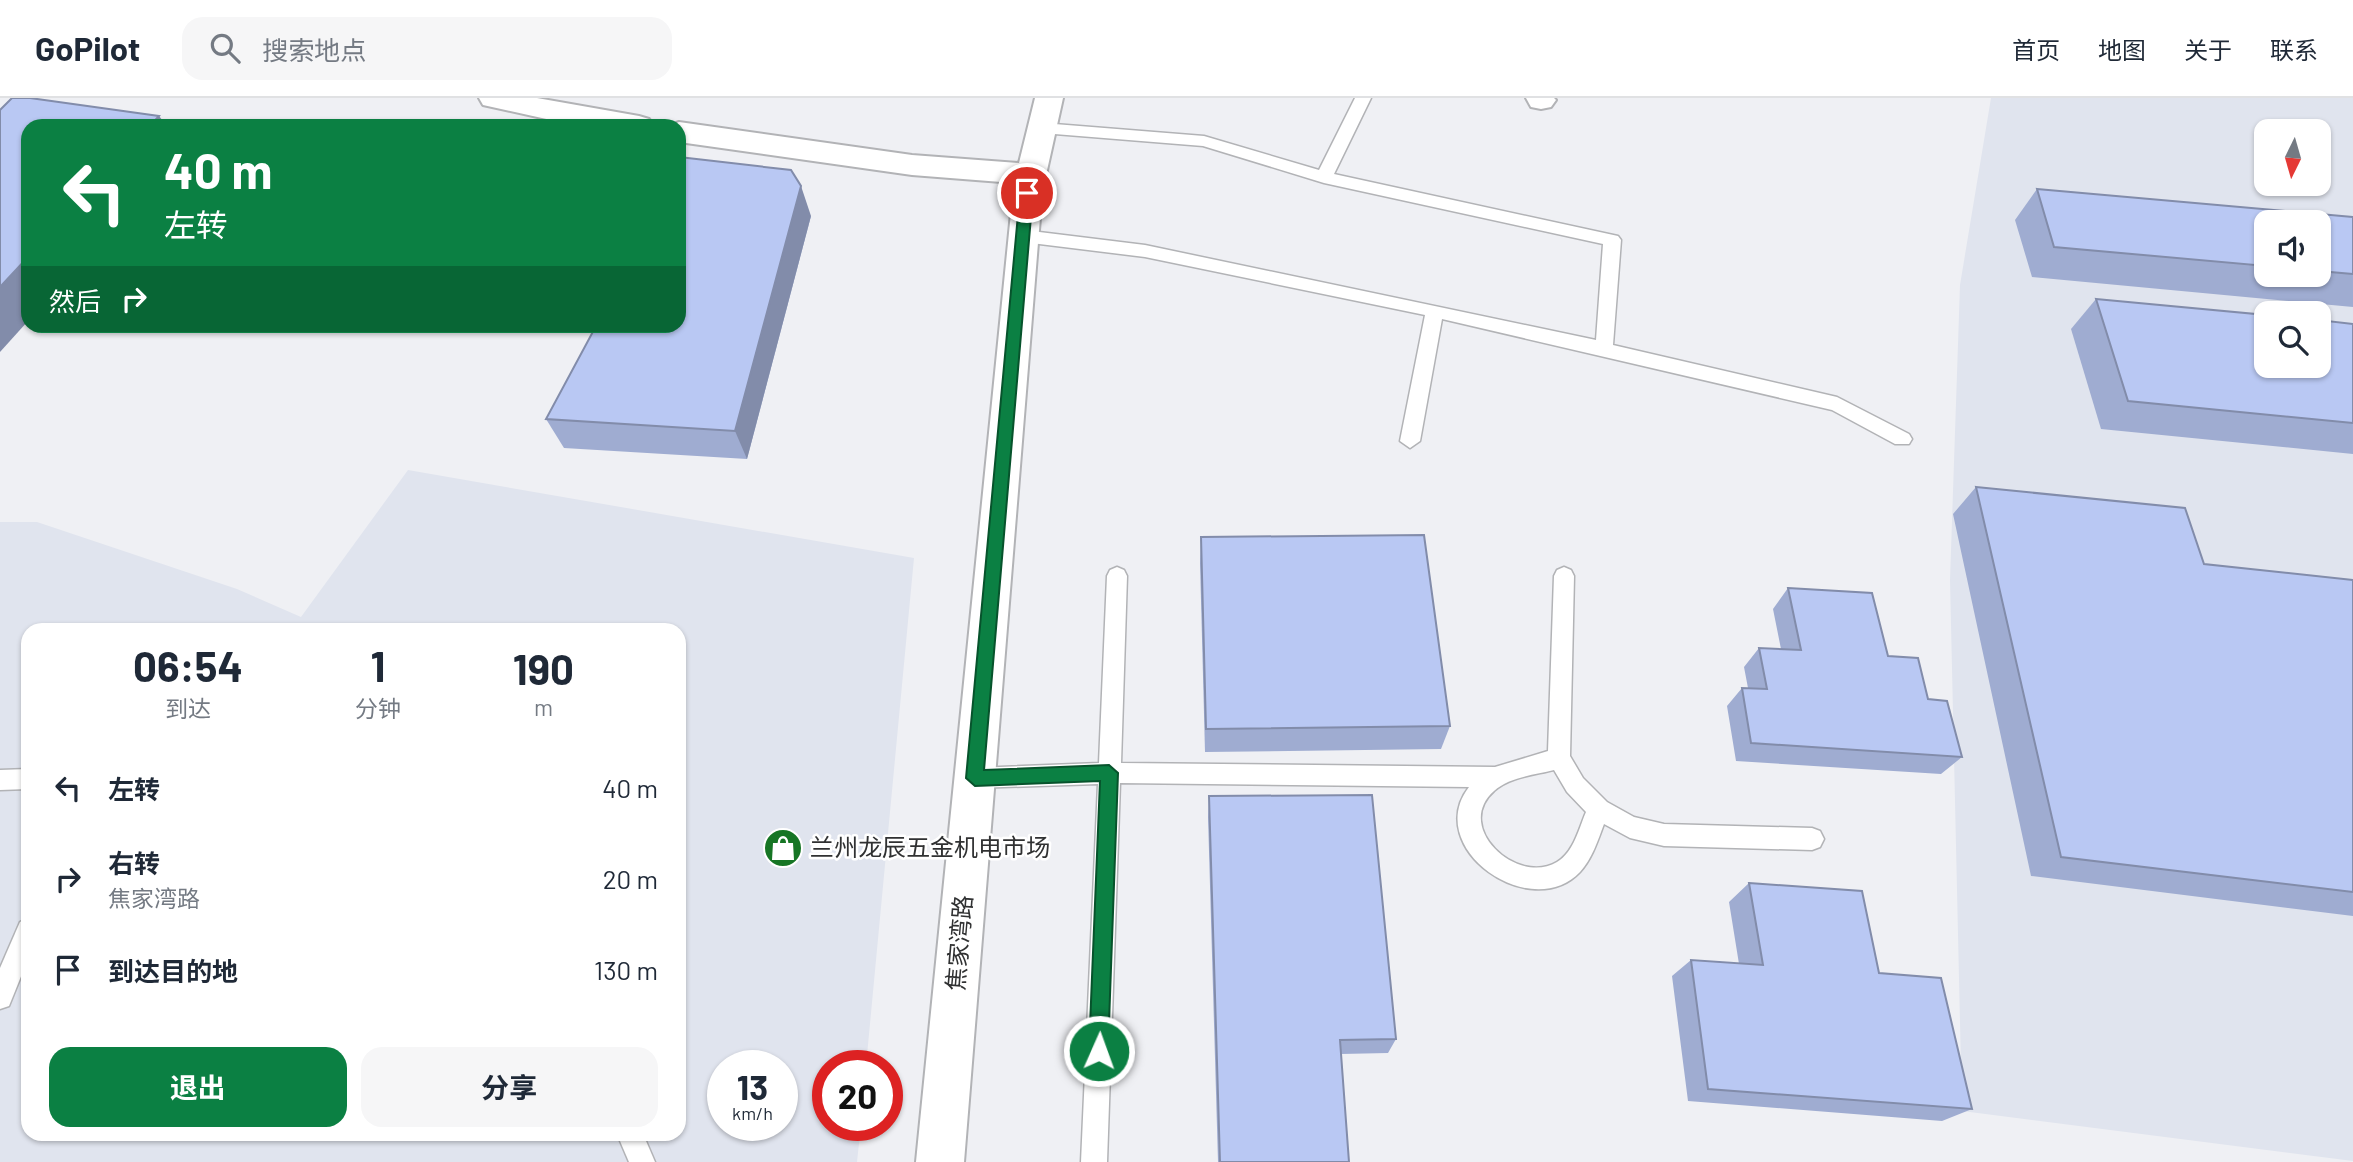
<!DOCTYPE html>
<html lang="zh">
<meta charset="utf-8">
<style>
body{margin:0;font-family:Barlow,"Noto Sans SC",sans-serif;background:#f6f6f7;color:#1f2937;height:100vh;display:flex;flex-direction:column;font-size:26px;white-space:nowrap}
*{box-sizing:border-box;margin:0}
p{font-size:23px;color:#747a83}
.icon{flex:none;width:38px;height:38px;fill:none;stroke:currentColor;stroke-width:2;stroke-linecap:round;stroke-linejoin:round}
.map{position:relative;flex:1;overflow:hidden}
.side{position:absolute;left:21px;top:525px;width:665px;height:518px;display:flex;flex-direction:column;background:#fff;border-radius:21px;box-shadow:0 2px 5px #0004}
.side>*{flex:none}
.top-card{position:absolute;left:21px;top:21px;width:665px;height:214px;border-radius:21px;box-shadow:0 2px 5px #0004;background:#0b8043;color:#fff;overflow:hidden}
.needle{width:46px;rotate:185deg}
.tools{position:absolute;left:2254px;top:21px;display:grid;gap:14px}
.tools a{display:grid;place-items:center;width:77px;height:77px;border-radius:14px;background:#fff;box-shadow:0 2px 5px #0004;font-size:35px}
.speed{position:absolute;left:707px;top:952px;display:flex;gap:14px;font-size:35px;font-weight:700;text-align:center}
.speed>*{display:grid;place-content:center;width:91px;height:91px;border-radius:50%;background:#fff;box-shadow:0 2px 5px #0004;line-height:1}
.speed small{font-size:18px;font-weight:400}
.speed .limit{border:10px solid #d22;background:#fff;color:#111}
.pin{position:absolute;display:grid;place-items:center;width:60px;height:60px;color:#fff;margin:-30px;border:4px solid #fff;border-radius:50%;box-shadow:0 2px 7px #0007}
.me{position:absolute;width:77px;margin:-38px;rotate:2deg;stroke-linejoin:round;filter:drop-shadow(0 0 5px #0008)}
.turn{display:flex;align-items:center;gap:24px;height:147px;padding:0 28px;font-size:32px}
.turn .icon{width:91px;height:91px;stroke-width:2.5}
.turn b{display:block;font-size:49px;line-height:60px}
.then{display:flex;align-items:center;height:66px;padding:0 28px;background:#0003;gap:14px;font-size:26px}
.eta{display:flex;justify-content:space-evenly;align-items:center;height:119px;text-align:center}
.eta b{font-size:42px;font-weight:700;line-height:49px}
.cta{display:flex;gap:14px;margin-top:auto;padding:14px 28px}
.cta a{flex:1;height:80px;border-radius:21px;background:#0b8043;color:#fff;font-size:28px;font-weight:700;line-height:80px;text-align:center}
.cta a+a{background:#f6f6f7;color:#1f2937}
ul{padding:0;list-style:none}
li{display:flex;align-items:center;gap:21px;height:91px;padding:0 28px}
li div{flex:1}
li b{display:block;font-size:26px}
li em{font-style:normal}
header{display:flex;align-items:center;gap:42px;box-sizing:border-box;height:98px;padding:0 35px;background:#fff;border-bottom:2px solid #e0e1e3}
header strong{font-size:33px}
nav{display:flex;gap:38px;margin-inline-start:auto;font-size:24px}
.search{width:490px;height:63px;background:#f6f6f7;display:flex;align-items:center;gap:18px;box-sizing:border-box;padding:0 24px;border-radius:21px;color:#747a83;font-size:26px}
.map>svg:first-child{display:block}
</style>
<header>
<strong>GoPilot</strong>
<div class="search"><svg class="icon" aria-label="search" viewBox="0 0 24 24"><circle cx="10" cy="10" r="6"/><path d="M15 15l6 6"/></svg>搜索地点</div>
<nav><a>首页</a><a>地图</a><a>关于</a><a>联系</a></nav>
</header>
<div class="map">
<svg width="2353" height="1064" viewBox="0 0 2353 1064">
<rect width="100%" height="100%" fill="#eff0f4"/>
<g fill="#e0e4ee" fill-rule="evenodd">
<path d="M 1991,0 L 2353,0 L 2353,1063 L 1962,1013 L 1950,482 L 1960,187 ZM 2266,33 L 2319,33 L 2319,86 L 2266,86 ZM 2266,124 L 2319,124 L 2319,177 L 2266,177 ZM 2266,215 L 2319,215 L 2319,268 L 2266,268 Z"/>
<path d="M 408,372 L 914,460 L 866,968 L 828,968 L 828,1027 L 861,1027 L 857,1064 L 0,1064 L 0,424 L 37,424 L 237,491 L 301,519 ZM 28,532 L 679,532 L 679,1036 L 28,1036 ZM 723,968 L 782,968 L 782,1027 L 723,1027 Z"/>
</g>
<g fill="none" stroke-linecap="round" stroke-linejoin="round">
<defs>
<g id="lane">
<path d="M 1355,0 L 1371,0 L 1334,76 L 1618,138 L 1621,142 L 1613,247 L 1837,299 L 1909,336 L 1912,341 L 1909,346 L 1895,346 L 1832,312 L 1442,221 L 1420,343 L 1410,350 L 1400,343 L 1425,217 L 1145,159 L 1023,144 L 1014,138 L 1023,132 L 1145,147 L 1596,242 L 1603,146 L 1324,85 L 1203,48 L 1042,35 L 1034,30 L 1042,25 L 1204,38 L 1319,72 Z"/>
<path d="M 1117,469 L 1124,472 L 1127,478 L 1121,665 L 1495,669 L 1548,653 L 1554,478 L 1557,472 L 1564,469 L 1571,472 L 1574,478 L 1570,658 L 1583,680 L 1607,704 L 1634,719 L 1664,726 L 1812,730 L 1820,733 L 1824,741 L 1820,749 L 1812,752 L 1664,748 L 1630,740 L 1604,726 C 1598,742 1592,761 1580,774 C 1531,826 1422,750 1469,689 L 1120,685 L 1107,1064 L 1081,1064 L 1098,686 L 975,690 L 967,687 L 964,680 L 967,673 L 975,670 L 1099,665 L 1107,478 L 1110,472 ZM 1554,672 L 1567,694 L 1586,714 C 1579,730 1574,754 1557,764 C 1517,788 1453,729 1494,693 C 1509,679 1534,677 1554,672 Z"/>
<path d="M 28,671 L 28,691 L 0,692 L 0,672 Z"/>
<path d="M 28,820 L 28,861 L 9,908 L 0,911 L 0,870 L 20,824 Z"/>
<path d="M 617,1036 L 643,1036 L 655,1064 L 629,1064 Z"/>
</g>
<g id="street">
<path d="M 479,0 L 537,0 L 639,18 L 649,21 L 654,28 L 578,28 L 483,7 Z"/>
<path d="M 1035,0 L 1063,0 L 1042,95 L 964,1064 L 916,1064 L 1014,85 L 912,77 L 679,44 L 679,28 L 668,28 L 679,24 L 912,57 L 1019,65 Z"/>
<path d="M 1526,0 L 1554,0 L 1556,2 L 1551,9 L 1541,11 L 1531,9 Z"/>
</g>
</defs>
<use href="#lane" stroke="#b2b3b6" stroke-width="3"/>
<use href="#street" stroke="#b2b3b6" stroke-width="4"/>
<use href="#lane" fill="#fff" fill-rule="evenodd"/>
<use href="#street" fill="#fff" fill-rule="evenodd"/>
</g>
<g fill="#9facd1" fill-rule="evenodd">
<path d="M 2037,91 L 2353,119 L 2353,209 L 2032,179 L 2015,122 ZM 2266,124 L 2319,124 L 2319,177 L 2266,177 Z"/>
<path d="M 811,118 L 747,361 L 564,350 L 546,321 Z"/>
<path d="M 2096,201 L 2353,226 L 2353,356 L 2101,331 L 2071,231 Z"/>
<path d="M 1976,389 L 2204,466 L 2353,482 L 2353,818 L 2031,778 L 1953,416 Z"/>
<path d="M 1201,439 L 1450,628 L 1441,651 L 1205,654 L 1200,465 Z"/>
<path d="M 1788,490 L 1888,558 L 1928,601 L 1962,659 L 1941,676 L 1736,663 L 1727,608 L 1742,590 L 1748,590 L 1744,569 L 1759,550 L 1781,551 L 1773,511 Z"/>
<path d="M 1209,698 L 1396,941 L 1388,955 L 1341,956 L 1349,1064 L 1218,1064 L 1208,719 Z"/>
<path d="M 1749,785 L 1879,875 L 1972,1011 L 1942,1023 L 1688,1003 L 1672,878 L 1691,862 L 1739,866 L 1729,804 Z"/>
</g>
<g fill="#828caa">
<path d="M 159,18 L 167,28 L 150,28 Z"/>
<path d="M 801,88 L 811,118 L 747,361 L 735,333 Z"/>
<path d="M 28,159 L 28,223 L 0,254 L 0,189 Z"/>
</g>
<g fill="#b9c8f3" stroke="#828caa" stroke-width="2">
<path d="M 12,0 L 30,0 L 159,18 L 150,28 L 28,28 L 28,159 L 0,189 L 0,12 Z"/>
<path d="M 276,24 L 321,28 L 273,28 Z"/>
<path d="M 679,59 L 791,72 L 801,88 L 735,333 L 546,321 L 596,228 L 679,228 Z"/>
<path d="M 2037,91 L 2353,119 L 2353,176 L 2319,173 L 2319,124 L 2266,124 L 2266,168 L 2054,149 Z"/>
<path d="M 2096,201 L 2266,217 L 2266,268 L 2319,268 L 2319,222 L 2353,226 L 2353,325 L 2128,303 Z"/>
<path d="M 1976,389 L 2185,410 L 2204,466 L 2353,482 L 2353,794 L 2061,759 Z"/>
<path d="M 1424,437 L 1450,628 L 1206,631 L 1201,439 Z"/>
<path d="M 1788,490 L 1872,495 L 1888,558 L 1918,560 L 1928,601 L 1947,603 L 1962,659 L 1751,645 L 1742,590 L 1767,591 L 1759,550 L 1801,552 Z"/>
<path d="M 1372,697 L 1396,941 L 1340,942 L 1349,1064 L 1220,1064 L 1209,698 Z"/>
<path d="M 1749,785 L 1862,793 L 1879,875 L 1941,880 L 1972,1011 L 1708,991 L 1691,862 L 1763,867 Z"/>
</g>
<path fill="#0b8043" stroke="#07532c" stroke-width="2" d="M 1027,91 L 1033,95 L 984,672 L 1109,667 L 1118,675 L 1108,953 L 1105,960 L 1099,962 L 1092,960 L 1089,953 L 1100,683 L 975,688 L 966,680 L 1020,95 Z"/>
<defs>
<symbol id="shop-disc" viewBox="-11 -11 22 22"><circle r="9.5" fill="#167524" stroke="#fff"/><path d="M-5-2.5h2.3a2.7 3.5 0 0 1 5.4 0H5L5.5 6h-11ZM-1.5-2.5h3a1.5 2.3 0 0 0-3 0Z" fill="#fff"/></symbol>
</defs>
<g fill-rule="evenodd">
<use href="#shop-disc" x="761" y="728" width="44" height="44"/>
</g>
<g text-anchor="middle" stroke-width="5" stroke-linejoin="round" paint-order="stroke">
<g font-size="24" fill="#303132" stroke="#fff" text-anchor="start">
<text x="810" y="758">兰州龙辰五金机电市场</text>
</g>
<g font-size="24" fill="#303132" stroke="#fff">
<text transform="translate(960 845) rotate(-85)" y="8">焦家湾路</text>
</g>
</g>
</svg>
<div class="tools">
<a><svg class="needle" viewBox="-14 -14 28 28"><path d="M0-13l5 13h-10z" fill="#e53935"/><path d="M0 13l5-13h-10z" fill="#747a83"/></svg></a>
<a><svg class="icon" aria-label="sound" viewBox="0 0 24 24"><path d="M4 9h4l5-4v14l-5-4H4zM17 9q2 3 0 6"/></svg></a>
<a><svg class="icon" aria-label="search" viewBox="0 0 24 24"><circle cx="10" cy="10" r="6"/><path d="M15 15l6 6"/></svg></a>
</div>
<div class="speed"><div>13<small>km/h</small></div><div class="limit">20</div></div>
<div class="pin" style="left:1027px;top:95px;background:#d93025"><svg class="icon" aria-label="arrive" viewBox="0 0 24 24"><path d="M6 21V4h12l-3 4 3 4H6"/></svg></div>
<svg class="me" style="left:1099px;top:953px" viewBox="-20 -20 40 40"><circle r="17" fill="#0b8043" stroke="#fff" stroke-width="3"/><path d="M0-11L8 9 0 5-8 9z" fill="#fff"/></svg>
<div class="top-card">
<div class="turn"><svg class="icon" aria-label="left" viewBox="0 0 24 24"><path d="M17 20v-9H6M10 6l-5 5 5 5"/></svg><div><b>40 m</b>左转</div></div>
<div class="then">然后<svg class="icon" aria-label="right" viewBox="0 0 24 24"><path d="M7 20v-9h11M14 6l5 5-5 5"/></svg></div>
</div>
<section class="side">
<div class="eta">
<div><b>06:54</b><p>到达</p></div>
<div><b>1</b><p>分钟</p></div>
<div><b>190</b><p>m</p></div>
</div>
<ul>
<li><svg class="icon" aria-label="left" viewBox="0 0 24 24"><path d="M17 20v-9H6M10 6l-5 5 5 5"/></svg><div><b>左转</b></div><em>40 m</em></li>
<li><svg class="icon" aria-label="right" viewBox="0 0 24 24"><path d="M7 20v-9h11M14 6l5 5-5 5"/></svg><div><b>右转</b><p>焦家湾路</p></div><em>20 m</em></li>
<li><svg class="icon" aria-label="arrive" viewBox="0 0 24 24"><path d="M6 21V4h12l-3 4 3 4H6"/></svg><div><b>到达目的地</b></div><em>130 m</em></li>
</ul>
<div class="cta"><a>退出</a><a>分享</a></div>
</section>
</div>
